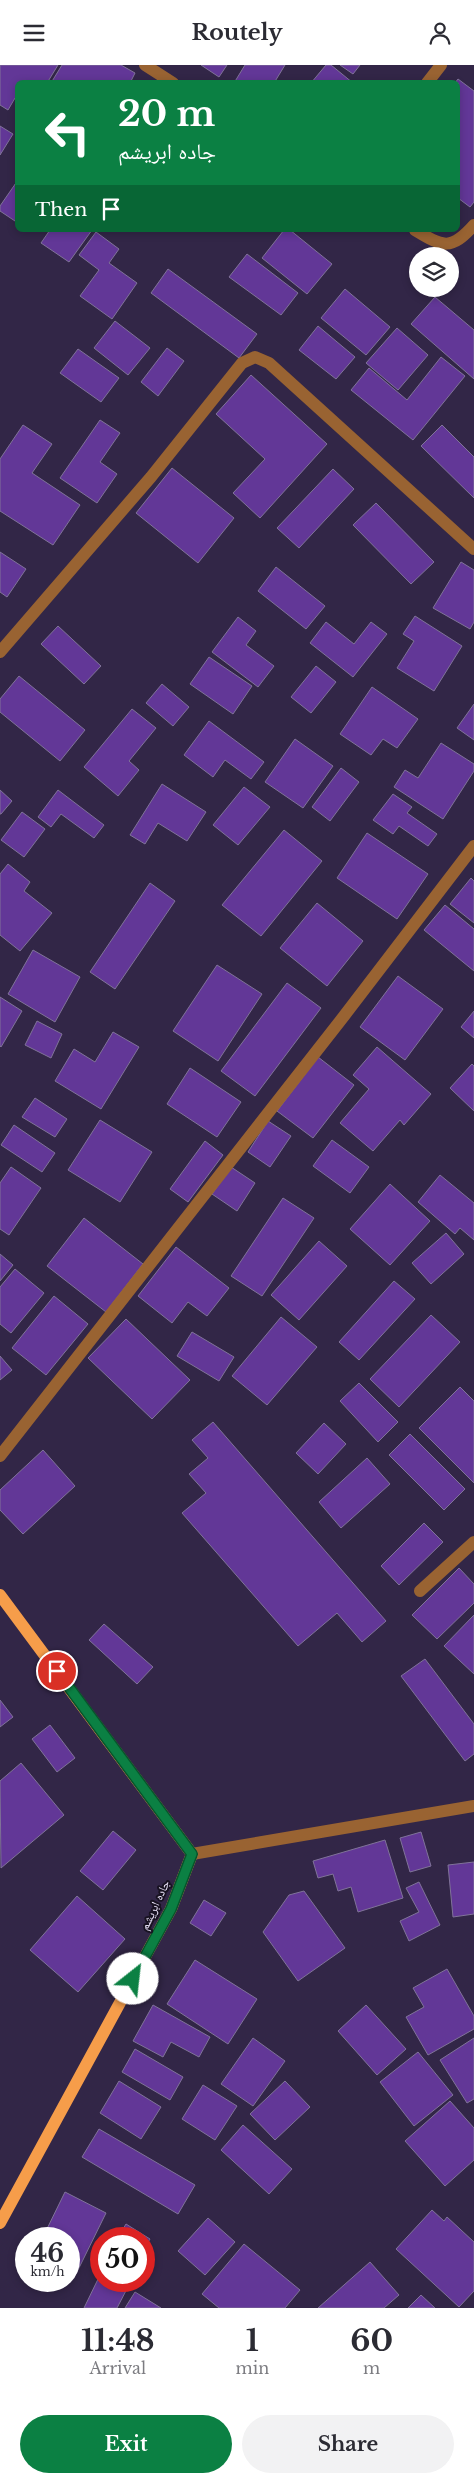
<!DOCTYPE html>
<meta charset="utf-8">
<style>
body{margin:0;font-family:"Libre Baskerville","Noto Naskh Arabic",serif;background:#f2f2f3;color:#2b2b33;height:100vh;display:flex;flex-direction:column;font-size:19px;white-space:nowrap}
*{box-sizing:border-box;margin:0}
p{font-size:16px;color:#7c7c81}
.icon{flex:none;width:28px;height:28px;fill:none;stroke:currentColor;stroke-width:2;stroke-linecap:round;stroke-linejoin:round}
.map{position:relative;height:2243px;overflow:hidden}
.panel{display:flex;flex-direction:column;background:#fff;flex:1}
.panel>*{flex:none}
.hud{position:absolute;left:15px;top:15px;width:445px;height:152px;border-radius:8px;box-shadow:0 2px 8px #0003;background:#0b8043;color:#fff;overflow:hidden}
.fabs{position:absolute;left:409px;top:182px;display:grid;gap:10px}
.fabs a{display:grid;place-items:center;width:50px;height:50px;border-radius:50%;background:#fff;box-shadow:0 2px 8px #0003;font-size:25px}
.speed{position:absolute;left:15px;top:2162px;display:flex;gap:10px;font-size:25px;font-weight:700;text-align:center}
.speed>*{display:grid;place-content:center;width:65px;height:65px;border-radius:50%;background:#fff;box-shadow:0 2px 8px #0003;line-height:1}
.speed small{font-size:12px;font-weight:400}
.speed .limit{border:8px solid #d22;background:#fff;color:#111}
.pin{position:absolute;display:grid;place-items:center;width:42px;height:42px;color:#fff;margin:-21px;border:2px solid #fff;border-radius:50%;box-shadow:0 1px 5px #0007}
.me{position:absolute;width:55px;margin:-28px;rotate:29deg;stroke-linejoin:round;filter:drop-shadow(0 0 4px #0008)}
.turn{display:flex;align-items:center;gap:18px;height:105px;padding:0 20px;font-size:22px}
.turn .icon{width:65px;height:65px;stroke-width:2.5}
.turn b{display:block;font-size:35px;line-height:42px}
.then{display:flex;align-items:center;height:48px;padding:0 20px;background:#0003;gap:10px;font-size:19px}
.eta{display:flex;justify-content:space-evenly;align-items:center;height:85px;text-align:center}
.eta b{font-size:30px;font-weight:700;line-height:35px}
.button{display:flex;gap:10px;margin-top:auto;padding:10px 20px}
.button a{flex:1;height:58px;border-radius:30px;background:#0b8043;color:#fff;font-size:20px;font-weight:700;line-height:58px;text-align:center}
.button a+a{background:#f2f2f3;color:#2b2b33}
header{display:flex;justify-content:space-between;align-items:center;height:65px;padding:0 20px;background:#fff;font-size:22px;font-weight:700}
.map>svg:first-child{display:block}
</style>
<header><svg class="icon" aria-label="menu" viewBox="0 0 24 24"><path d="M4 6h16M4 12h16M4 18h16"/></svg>Routely<svg class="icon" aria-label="person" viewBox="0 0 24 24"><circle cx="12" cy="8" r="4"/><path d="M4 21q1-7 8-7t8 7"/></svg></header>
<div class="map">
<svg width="474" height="2243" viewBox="0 0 474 2243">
<rect width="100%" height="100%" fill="#322647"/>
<g fill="#623797" stroke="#807399">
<path d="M 0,0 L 58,0 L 47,18 L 18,18 L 18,35 L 15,33 L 8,45 L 0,40 Z"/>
<path d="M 62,0 L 121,0 L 135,8 L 130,18 L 51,18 Z"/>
<path d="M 201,0 L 227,0 L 219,12 Z"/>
<path d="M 245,0 L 285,0 L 274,18 L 234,18 Z"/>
<path d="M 326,0 L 331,0 L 353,18 L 311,18 Z"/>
<path d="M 340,0 L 360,0 L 353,9 Z"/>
<path d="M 458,14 L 474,26 L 474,137 L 470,142 L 458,133 L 458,18 L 455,18 Z"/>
<path d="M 0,61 L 13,69 L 0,90 Z"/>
<path d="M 18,115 L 18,158 L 0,146 L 0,141 Z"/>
<path d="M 50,165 L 92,165 L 69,197 L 41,178 Z"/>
<path d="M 284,165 L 290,165 L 332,199 L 307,229 L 262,193 Z"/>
<path d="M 96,167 L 119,184 L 109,198 L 137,218 L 112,254 L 80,231 L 99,205 L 79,190 Z"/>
<path d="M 247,189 L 298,228 L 281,250 L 229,212 Z"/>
<path d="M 168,204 L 257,269 L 239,293 L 151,228 Z"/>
<path d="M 345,224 L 390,262 L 366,290 L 321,253 Z"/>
<path d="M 435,232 L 474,265 L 474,314 L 411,259 Z"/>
<path d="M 115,256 L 150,283 L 128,310 L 94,283 Z"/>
<path d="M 318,261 L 355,292 L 336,314 L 299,285 Z"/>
<path d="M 397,263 L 428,290 L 398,325 L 366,298 Z"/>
<path d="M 167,283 L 184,296 L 158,331 L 141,317 Z"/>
<path d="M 78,284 L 119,313 L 101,337 L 60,308 Z"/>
<path d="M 441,292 L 465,311 L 413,375 L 351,325 L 369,303 L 407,335 Z"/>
<path d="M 251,310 L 327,379 L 260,453 L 233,428 L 265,394 L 216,349 Z"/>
<path d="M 100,355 L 120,368 L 100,397 L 117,409 L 97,438 L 60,413 Z"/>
<path d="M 23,360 L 52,379 L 32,408 L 80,440 L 53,480 L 0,446 L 0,394 Z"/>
<path d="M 442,360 L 474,392 L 474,433 L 421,381 Z"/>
<path d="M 172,403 L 234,453 L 198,498 L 136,448 Z"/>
<path d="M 333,404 L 354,424 L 299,483 L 277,463 Z"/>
<path d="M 376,438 L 434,497 L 411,519 L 353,460 Z"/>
<path d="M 0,487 L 26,504 L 7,532 L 0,527 Z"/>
<path d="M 461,497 L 474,505 L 474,557 L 470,564 L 433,543 Z"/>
<path d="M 276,502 L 325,541 L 306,564 L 258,526 Z"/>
<path d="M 415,551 L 462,581 L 434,626 L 397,603 L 414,576 L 403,569 Z"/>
<path d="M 238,552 L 256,566 L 246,580 L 274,601 L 258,622 L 212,587 Z"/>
<path d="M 326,557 L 354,579 L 371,557 L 387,569 L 353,612 L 310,578 Z"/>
<path d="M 58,561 L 101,601 L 84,619 L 41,579 Z"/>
<path d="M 209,592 L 252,621 L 233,649 L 190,619 Z"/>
<path d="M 316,601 L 336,617 L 311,648 L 291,632 Z"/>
<path d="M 19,611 L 85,665 L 60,696 L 0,647 L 0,634 Z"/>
<path d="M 162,619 L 189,642 L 173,661 L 146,638 Z"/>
<path d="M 372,622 L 418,654 L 397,683 L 383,674 L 371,690 L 340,669 Z"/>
<path d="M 474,639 L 474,675 L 457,663 Z"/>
<path d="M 132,644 L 156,663 L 129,696 L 139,705 L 118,731 L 84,702 Z"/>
<path d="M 209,656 L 264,697 L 251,714 L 225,695 L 213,712 L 184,690 Z"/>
<path d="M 295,674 L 333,701 L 303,743 L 265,717 Z"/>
<path d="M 441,678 L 474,699 L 474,706 L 443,754 L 394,722 L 405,705 L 418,713 Z"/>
<path d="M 341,703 L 359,717 L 330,756 L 312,742 Z"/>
<path d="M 162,719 L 206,747 L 187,776 L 158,758 L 145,779 L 130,770 Z"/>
<path d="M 244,722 L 270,742 L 238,780 L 213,760 Z"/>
<path d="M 0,725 L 12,736 L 1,749 L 0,749 Z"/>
<path d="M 58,725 L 104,760 L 94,773 L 61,749 L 51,762 L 38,752 Z"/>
<path d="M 393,729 L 412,742 L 407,748 L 437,769 L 428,781 L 399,761 L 393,769 L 373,755 Z"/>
<path d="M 22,747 L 45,764 L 24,792 L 1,775 Z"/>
<path d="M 284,765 L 322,796 L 261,871 L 222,840 Z"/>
<path d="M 367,768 L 428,809 L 397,854 L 337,813 Z"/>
<path d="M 8,799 L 30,817 L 24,826 L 52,848 L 20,886 L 0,870 L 0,809 Z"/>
<path d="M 471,813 L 474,816 L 474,858 L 450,839 Z"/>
<path d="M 150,818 L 175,836 L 115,924 L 90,907 Z"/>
<path d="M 317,838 L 363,876 L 327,921 L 280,883 Z"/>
<path d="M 445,840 L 474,864 L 474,906 L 424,865 Z"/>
<path d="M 33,885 L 80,912 L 55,957 L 8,929 Z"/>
<path d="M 217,900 L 262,929 L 218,996 L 173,966 Z"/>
<path d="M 398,911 L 443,944 L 405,995 L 360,962 Z"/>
<path d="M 287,918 L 321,943 L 255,1031 L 221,1006 Z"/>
<path d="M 0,932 L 22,946 L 1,982 L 0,981 Z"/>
<path d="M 474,946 L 474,973 L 461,962 Z"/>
<path d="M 37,956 L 62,969 L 51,993 L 25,980 Z"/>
<path d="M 113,967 L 139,982 L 101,1044 L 55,1016 L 74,984 L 95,997 Z"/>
<path d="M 377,982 L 431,1029 L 404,1060 L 400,1055 L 373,1086 L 340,1058 L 369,1024 L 353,1010 Z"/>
<path d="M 318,992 L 354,1020 L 313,1073 L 277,1046 Z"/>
<path d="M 472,999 L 474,1001 L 474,1046 L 450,1023 Z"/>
<path d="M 190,1003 L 241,1037 L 217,1072 L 167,1039 Z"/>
<path d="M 35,1033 L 67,1054 L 55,1072 L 22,1052 Z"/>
<path d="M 100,1055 L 152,1087 L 120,1137 L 68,1105 Z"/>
<path d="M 268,1056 L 291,1071 L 270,1102 L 248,1087 Z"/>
<path d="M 14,1060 L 55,1088 L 42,1107 L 1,1080 Z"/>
<path d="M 332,1075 L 369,1102 L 350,1128 L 313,1101 Z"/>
<path d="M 205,1076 L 223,1090 L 188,1137 L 170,1124 Z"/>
<path d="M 11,1102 L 41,1123 L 9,1170 L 0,1164 L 0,1118 Z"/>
<path d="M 231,1102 L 255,1118 L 237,1146 L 212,1129 Z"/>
<path d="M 440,1110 L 474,1138 L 474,1175 L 460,1163 L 455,1169 L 418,1137 Z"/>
<path d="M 390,1119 L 430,1156 L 390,1200 L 350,1164 Z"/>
<path d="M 283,1133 L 314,1153 L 262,1231 L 231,1211 Z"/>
<path d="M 84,1153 L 143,1199 L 106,1247 L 47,1201 Z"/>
<path d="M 446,1168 L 464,1189 L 431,1219 L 412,1198 Z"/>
<path d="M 319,1176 L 347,1201 L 299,1255 L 271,1230 Z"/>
<path d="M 176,1182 L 229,1223 L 207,1251 L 188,1237 L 172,1258 L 138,1231 Z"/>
<path d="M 0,1189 L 13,1200 L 0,1216 Z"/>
<path d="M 15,1204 L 44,1228 L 11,1268 L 0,1259 L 0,1222 Z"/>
<path d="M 394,1216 L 415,1234 L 359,1295 L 339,1277 Z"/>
<path d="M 54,1231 L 88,1259 L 46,1310 L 12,1283 Z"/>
<path d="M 431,1250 L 460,1277 L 399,1342 L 370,1314 Z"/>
<path d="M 281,1252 L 317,1282 L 267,1340 L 232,1311 Z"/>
<path d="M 126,1254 L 190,1315 L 152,1354 L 88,1293 Z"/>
<path d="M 192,1267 L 234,1292 L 219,1316 L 177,1291 Z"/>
<path d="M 0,1291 L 12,1305 L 0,1315 Z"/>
<path d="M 359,1318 L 398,1357 L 378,1377 L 340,1336 Z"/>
<path d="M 460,1322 L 474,1336 L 474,1418 L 419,1363 Z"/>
<path d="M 213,1357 L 386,1556 L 362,1577 L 337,1548 L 298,1581 L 182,1448 L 206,1428 L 189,1409 L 208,1393 L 192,1375 Z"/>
<path d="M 324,1358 L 346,1379 L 318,1409 L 296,1388 Z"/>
<path d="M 410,1369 L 465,1424 L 444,1445 L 389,1390 Z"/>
<path d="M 43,1385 L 75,1421 L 23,1469 L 0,1445 L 0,1425 Z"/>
<path d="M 367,1393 L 390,1419 L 341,1463 L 319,1437 Z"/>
<path d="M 424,1458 L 443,1477 L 399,1520 L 381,1501 Z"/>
<path d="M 459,1503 L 474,1519 L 474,1538 L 437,1574 L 412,1550 Z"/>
<path d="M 474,1550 L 474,1609 L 444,1581 Z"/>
<path d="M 104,1559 L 153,1602 L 137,1619 L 89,1575 Z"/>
<path d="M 425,1594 L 474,1659 L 474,1689 L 465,1696 L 401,1611 Z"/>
<path d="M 0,1635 L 13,1652 L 0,1662 Z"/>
<path d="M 50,1660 L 75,1693 L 57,1707 L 32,1674 Z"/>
<path d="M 21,1698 L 64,1750 L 1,1803 L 0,1716 Z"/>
<path d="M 113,1766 L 136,1785 L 103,1825 L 80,1806 Z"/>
<path d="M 421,1767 L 431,1801 L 410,1807 L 400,1773 Z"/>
<path d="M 385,1775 L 403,1833 L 358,1847 L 351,1822 L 338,1826 L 333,1809 L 318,1813 L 313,1796 Z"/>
<path d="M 474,1797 L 474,1849 L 453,1852 L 448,1800 Z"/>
<path d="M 419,1817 L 440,1860 L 409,1876 L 400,1856 L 419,1847 L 406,1823 Z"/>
<path d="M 304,1826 L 345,1883 L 298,1916 L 263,1867 L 289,1830 Z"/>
<path d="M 77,1831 L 125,1874 L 78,1927 L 30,1885 Z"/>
<path d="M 204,1835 L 226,1848 L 211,1871 L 190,1858 Z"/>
<path d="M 195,1895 L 257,1934 L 228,1979 L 167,1939 Z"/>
<path d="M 447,1904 L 474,1951 L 474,1964 L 428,1990 L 406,1952 L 424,1942 L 413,1923 Z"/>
<path d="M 153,1940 L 210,1972 L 199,1992 L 171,1977 L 163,1992 L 133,1976 Z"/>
<path d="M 366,1940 L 406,1984 L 377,2010 L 338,1966 Z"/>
<path d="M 253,1973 L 285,1996 L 253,2041 L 221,2019 Z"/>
<path d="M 474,1973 L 474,2034 L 467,2038 L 440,1995 Z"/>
<path d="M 135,1984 L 183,2012 L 170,2035 L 122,2007 Z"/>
<path d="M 418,1987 L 453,2030 L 414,2061 L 380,2017 Z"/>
<path d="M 119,2016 L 161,2042 L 141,2074 L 100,2048 Z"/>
<path d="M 285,2016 L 310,2042 L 275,2075 L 250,2049 Z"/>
<path d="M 203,2020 L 237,2041 L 215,2075 L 182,2054 Z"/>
<path d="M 450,2036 L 474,2063 L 474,2095 L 445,2121 L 405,2076 Z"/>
<path d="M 243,2060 L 292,2104 L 269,2129 L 221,2085 Z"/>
<path d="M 99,2064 L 195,2120 L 178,2149 L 82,2092 Z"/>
<path d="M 65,2127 L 106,2148 L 76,2209 L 69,2205 L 69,2174 L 42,2174 Z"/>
<path d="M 432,2145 L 444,2156 L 447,2152 L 474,2177 L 474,2226 L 459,2242 L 396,2184 Z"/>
<path d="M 208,2153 L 235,2177 L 205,2210 L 178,2186 Z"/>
<path d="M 126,2159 L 150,2174 L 144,2184 L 144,2174 L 117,2174 Z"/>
<path d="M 244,2179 L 300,2225 L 285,2243 L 219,2243 L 202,2229 Z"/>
<path d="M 370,2197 L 399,2230 L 384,2243 L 318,2243 Z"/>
<path d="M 101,2208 L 101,2216 L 130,2218 L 117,2243 L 84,2243 Z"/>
<path d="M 135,2227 L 161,2243 L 125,2243 Z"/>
<path d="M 421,2230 L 435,2243 L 408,2243 Z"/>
</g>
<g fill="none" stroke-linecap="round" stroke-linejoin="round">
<g stroke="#996332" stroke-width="12">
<path d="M 145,0 L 173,18"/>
<path d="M 427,18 L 441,0"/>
<path d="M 415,165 C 443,182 451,186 474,160"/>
<path d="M 0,587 L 151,412 L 242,298 L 255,292 L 269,298 L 474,484"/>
<path d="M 0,1391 L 344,951 L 474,781"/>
<path d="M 420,1526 L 474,1477"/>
<path d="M 192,1789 L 474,1741"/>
</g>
<path stroke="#f69d4a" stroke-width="12" d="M 0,1530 L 192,1789 L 171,1844 L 0,2158"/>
</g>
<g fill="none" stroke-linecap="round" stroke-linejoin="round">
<defs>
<path id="route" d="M 57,1606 L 192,1789 L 171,1844 L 133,1914"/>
</defs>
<use href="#route" stroke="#07532c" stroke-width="12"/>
<use href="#route" stroke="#0b8043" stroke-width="9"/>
</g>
<g text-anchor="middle" stroke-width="4" stroke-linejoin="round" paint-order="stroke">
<g font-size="12" fill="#f0e9ff" stroke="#181221">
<text transform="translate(155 1840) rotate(-65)" y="4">جاده ابریشم</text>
</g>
</g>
</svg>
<div class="fabs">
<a><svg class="icon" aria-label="layers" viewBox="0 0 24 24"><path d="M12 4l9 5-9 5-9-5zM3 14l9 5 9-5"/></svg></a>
</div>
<div class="speed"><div>46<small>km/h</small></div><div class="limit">50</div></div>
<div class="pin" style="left:57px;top:1606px;background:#d93025"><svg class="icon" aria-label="arrive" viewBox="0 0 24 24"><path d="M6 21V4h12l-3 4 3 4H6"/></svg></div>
<svg class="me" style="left:133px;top:1914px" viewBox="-20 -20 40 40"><circle r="19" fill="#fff"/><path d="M0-13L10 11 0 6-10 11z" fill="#0b8043"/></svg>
<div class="hud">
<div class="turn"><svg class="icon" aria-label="left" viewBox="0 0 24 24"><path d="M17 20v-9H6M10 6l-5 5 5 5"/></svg><div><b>20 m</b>جاده ابریشم</div></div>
<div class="then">Then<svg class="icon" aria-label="arrive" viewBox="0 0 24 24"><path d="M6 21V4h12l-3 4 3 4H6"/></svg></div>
</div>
</div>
<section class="panel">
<div class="eta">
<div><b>11:48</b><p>Arrival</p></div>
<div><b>1</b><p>min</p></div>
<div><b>60</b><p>m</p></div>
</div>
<div class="button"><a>Exit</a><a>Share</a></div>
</section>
